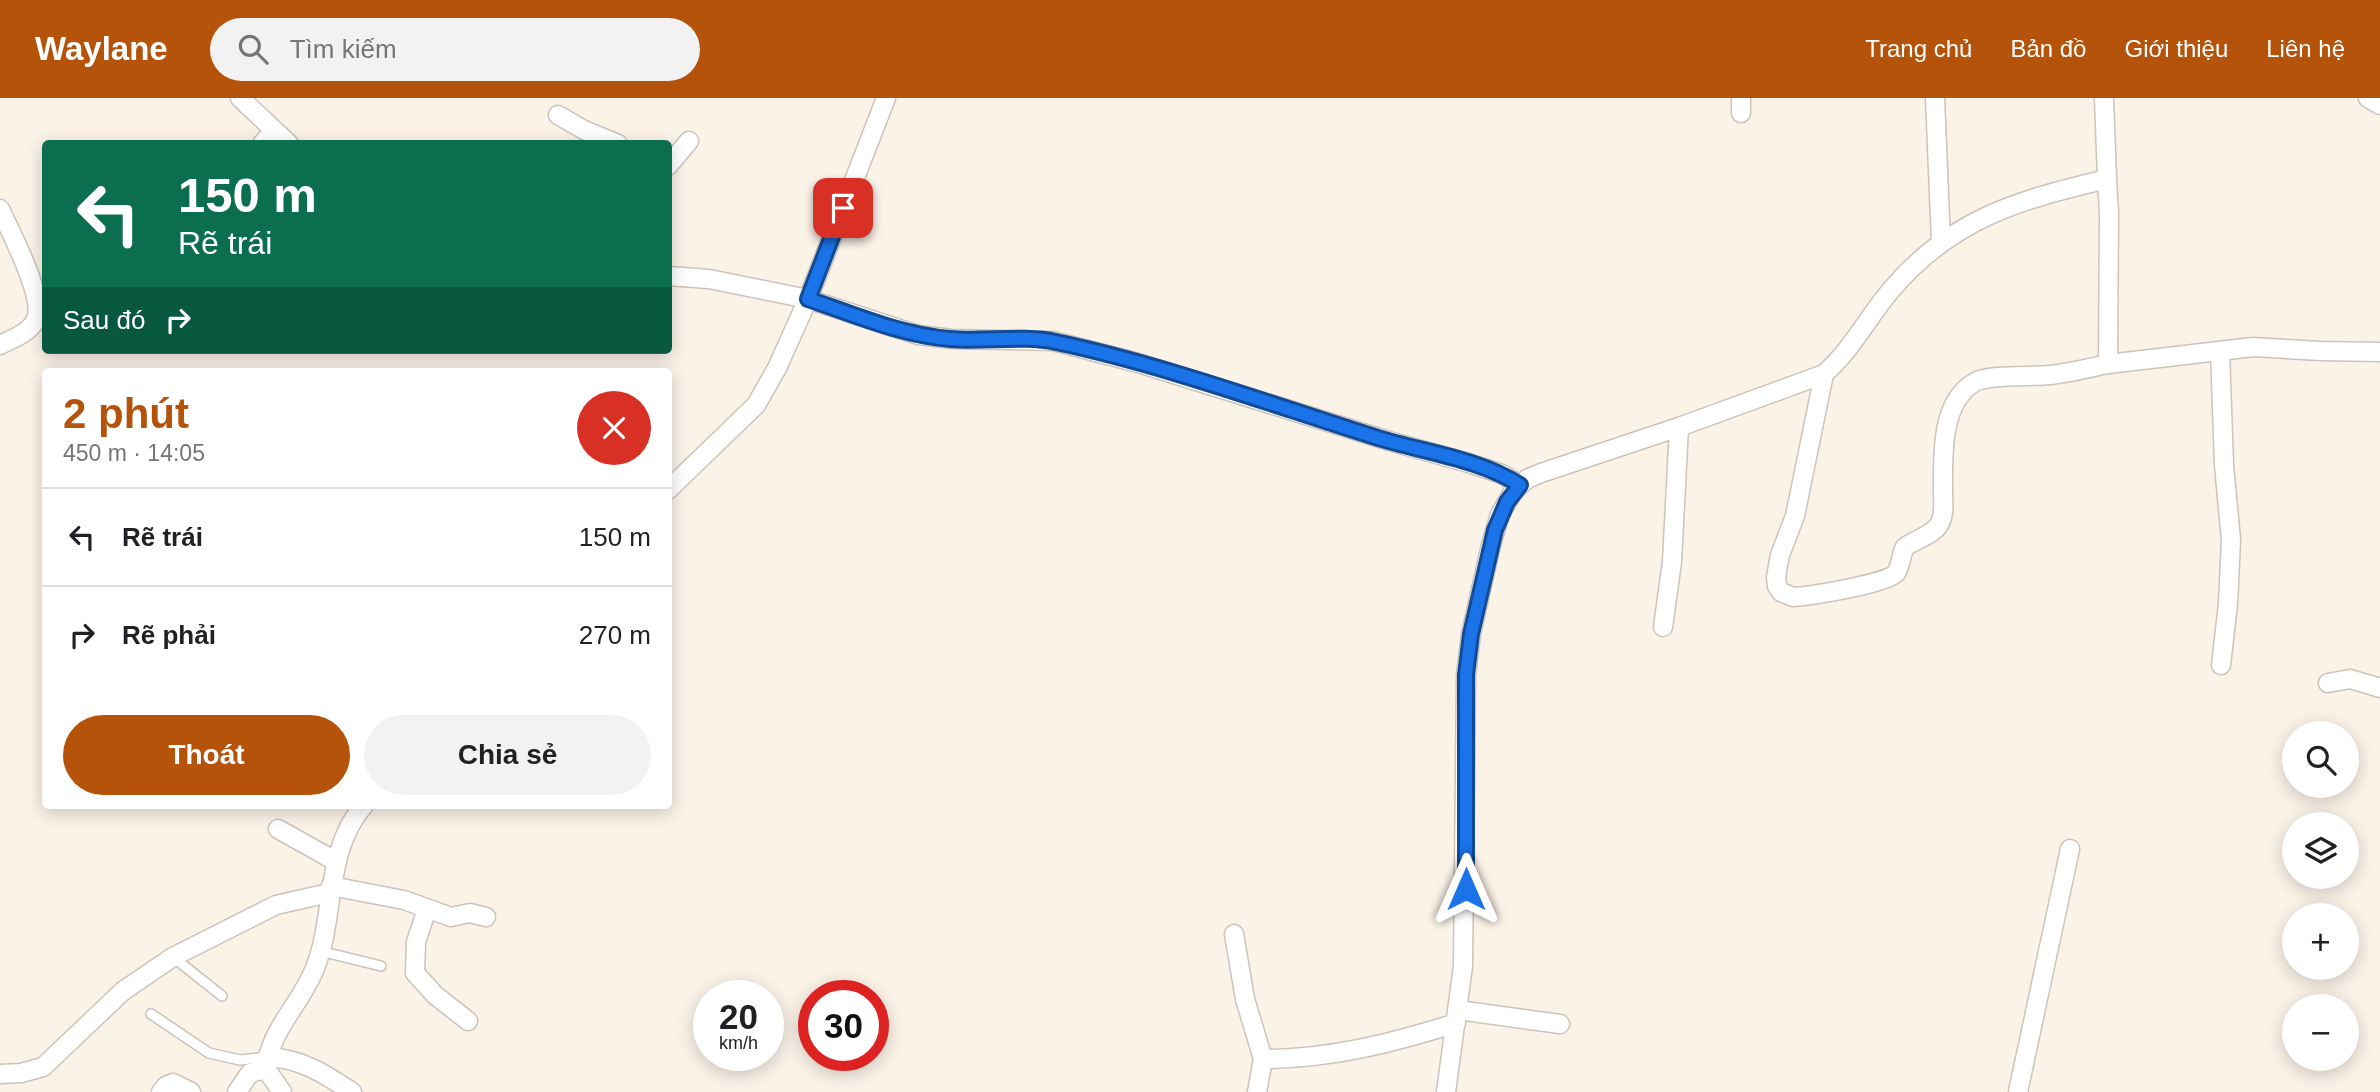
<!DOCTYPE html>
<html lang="vi">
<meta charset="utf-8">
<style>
body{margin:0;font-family:Helvetica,sans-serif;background:#f2f2f2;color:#202124;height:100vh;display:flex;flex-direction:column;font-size:26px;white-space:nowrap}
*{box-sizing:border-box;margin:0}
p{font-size:23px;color:#757577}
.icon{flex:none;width:38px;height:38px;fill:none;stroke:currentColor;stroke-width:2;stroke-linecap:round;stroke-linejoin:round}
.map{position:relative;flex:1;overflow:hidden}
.side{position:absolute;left:42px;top:270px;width:630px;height:441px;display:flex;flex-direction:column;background:#fff;border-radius:7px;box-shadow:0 4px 18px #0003}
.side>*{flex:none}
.top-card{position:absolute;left:42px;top:42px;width:630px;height:214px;border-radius:7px;box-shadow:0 4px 18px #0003;background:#0b6e4f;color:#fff;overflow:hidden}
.controls{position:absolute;left:2282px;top:623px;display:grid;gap:14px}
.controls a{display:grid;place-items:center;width:77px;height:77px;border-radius:50%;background:#fff;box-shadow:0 4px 18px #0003;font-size:35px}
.speed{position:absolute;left:693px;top:882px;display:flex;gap:14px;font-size:35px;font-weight:700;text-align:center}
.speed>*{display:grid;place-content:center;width:91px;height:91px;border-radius:50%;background:#fff;box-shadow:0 4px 18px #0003;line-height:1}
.speed small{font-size:18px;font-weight:400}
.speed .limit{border:10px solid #d22;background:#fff;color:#111}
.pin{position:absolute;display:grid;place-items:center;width:60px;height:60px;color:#fff;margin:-30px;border-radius:14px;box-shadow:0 4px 10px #0006}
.me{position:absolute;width:77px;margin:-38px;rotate:0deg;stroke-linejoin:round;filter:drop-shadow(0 0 5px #0008)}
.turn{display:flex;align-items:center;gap:24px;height:147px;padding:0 21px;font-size:32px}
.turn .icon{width:91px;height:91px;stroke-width:2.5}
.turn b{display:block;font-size:49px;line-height:60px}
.then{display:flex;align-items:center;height:66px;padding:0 21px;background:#0003;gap:14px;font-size:26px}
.round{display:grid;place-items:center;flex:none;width:74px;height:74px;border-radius:37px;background:#f2f2f2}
.headline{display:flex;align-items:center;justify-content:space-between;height:119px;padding:0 21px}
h1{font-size:42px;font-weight:800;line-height:52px;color:#b45309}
.button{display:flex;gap:14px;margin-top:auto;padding:14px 21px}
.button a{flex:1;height:80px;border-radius:42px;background:#b45309;color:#fff;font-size:28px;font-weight:800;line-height:80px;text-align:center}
.button a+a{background:#f2f2f2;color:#202124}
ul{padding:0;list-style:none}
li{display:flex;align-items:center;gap:21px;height:98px;padding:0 21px;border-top:2px solid #e0e0e0}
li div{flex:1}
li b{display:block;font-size:26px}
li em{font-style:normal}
header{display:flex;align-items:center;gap:42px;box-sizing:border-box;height:98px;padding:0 35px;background:#b45309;color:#fff}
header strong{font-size:33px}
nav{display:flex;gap:38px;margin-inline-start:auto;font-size:24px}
.search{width:490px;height:63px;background:#f2f2f2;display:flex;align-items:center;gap:18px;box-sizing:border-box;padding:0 24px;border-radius:38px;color:#757577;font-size:26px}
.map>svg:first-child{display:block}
</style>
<header>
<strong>Waylane</strong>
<div class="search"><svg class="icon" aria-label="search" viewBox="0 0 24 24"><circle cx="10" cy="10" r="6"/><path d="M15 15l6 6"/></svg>Tìm kiếm</div>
<nav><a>Trang chủ</a><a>Bản đồ</a><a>Giới thiệu</a><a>Liên hệ</a></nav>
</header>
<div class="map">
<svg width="2380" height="994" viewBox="0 0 2380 994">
<rect width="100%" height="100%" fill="#fbf2e8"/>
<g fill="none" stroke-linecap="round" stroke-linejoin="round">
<defs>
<g id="lane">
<path d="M 320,853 L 381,868"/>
<path d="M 173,859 L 222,898"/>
<path d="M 151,916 L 209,955 L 240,962 L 267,959"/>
</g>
<g id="street">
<path d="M 240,0 L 289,46"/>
<path d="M 1935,0 L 1941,144"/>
<path d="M 2368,0 L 2380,7"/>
<path d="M 1741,15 L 1741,0"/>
<path d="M 558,17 L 584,32 L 618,46"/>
<path d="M 262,46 L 274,32"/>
<path d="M 668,68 L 689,43"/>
<path d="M 2107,81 L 2109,115 L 2108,266 L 2253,249 L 2320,253 L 2380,254"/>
<path d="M 0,111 C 10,133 47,202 35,223 C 29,235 12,241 0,247"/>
<path d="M 668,178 L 709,181 L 808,201 L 918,237 L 952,241 L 1053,243 L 1138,265 L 1389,343 L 1465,364 L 1502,376 L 1520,387"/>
<path d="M 2220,253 L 2224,367 L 2231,442 L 2228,506 L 2221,567"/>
<path d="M 1824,276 L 1795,418 L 1780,457 L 1776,479 L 1777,488 L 1781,494 L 1793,499 C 1810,498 1886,486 1896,475 C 1901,468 1901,456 1905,449 C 1916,441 1934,437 1940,425 C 1945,415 1943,403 1943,393 C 1943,358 1940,304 1975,284 C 1989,276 2032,279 2050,277 C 2069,275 2089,270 2108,266"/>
<path d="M 668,392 L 756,307 L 777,270 L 808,201 L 886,0"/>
<path d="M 1663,529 L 1672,464 L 1679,329"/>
<path d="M 2328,585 L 2350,581 L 2380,590"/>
<path d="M 278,731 L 337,764"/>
<path d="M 331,788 L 404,802 L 451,819 L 470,815 L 486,819"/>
<path d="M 427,811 L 416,844 L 415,875 L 435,897 L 468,923"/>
<path d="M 1234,836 L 1245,901 L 1263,961 L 1257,994"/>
<path d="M 1458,912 L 1560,926"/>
<path d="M 267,959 C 300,960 325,976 352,994"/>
<path d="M 1263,961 C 1330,961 1393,945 1456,925"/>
<path d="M 0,976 L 21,975 L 43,969 L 123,893 L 173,859 L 276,807 L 329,795"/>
<path d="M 161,994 L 166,988 L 173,985 L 191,994"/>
<path d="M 237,994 L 250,975 L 266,971"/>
<path d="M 282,994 L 266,971 C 270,931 301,906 315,870 C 336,817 324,753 364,707"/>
<path d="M 1446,994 L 1463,868 L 1466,577 L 1471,536 L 1491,447 L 1500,416 L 1513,394 L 1527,381 L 1541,375 L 1679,329 L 1824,276 C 1851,253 1868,219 1891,192 C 1952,120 2019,102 2107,81 L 2104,0"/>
<path d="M 2018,994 L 2070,751"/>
</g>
</defs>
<use href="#lane" stroke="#ccc3ba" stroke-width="12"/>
<use href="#street" stroke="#ccc3ba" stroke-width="21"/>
<use href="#lane" stroke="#fff" stroke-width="9"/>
<use href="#street" stroke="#fff" stroke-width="18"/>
</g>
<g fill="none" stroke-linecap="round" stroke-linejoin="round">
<defs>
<path id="route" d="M 843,110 L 808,201 C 855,217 901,237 950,241 C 983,244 1024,237 1056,244 C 1164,267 1270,306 1375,339 C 1422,354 1478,360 1520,387 L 1507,404 L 1495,432 L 1471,536 L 1466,577 L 1466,791"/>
</defs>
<use href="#route" stroke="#114b97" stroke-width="18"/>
<use href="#route" stroke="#1a73e8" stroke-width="12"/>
</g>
</svg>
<div class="controls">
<a><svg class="icon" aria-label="search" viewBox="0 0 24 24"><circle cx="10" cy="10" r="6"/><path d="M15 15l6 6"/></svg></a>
<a><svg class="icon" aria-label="layers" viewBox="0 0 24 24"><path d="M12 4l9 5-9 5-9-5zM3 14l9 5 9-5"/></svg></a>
<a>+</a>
<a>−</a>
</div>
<div class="speed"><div>20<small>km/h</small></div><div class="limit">30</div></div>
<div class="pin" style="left:843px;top:110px;background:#d93025"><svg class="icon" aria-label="arrive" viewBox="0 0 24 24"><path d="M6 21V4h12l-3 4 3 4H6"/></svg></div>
<svg class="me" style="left:1466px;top:791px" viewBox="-20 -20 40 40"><path d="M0-17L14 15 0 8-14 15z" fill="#1a73e8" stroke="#fff" stroke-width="4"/></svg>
<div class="top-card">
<div class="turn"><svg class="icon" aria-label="left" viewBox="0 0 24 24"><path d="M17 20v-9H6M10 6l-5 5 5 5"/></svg><div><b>150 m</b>Rẽ trái</div></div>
<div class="then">Sau đó<svg class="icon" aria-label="right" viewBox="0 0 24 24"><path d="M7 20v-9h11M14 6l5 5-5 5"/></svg></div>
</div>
<section class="side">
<div class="headline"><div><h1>2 phút</h1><p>450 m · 14:05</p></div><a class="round" style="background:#d93025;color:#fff"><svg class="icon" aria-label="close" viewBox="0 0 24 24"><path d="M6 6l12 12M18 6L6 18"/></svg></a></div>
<ul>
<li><svg class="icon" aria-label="left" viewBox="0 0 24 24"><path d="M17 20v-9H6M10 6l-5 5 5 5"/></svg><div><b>Rẽ trái</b></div><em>150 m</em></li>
<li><svg class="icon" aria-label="right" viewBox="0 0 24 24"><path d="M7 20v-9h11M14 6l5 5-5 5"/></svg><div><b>Rẽ phải</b></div><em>270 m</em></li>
</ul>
<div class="button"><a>Thoát</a><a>Chia sẻ</a></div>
</section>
</div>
